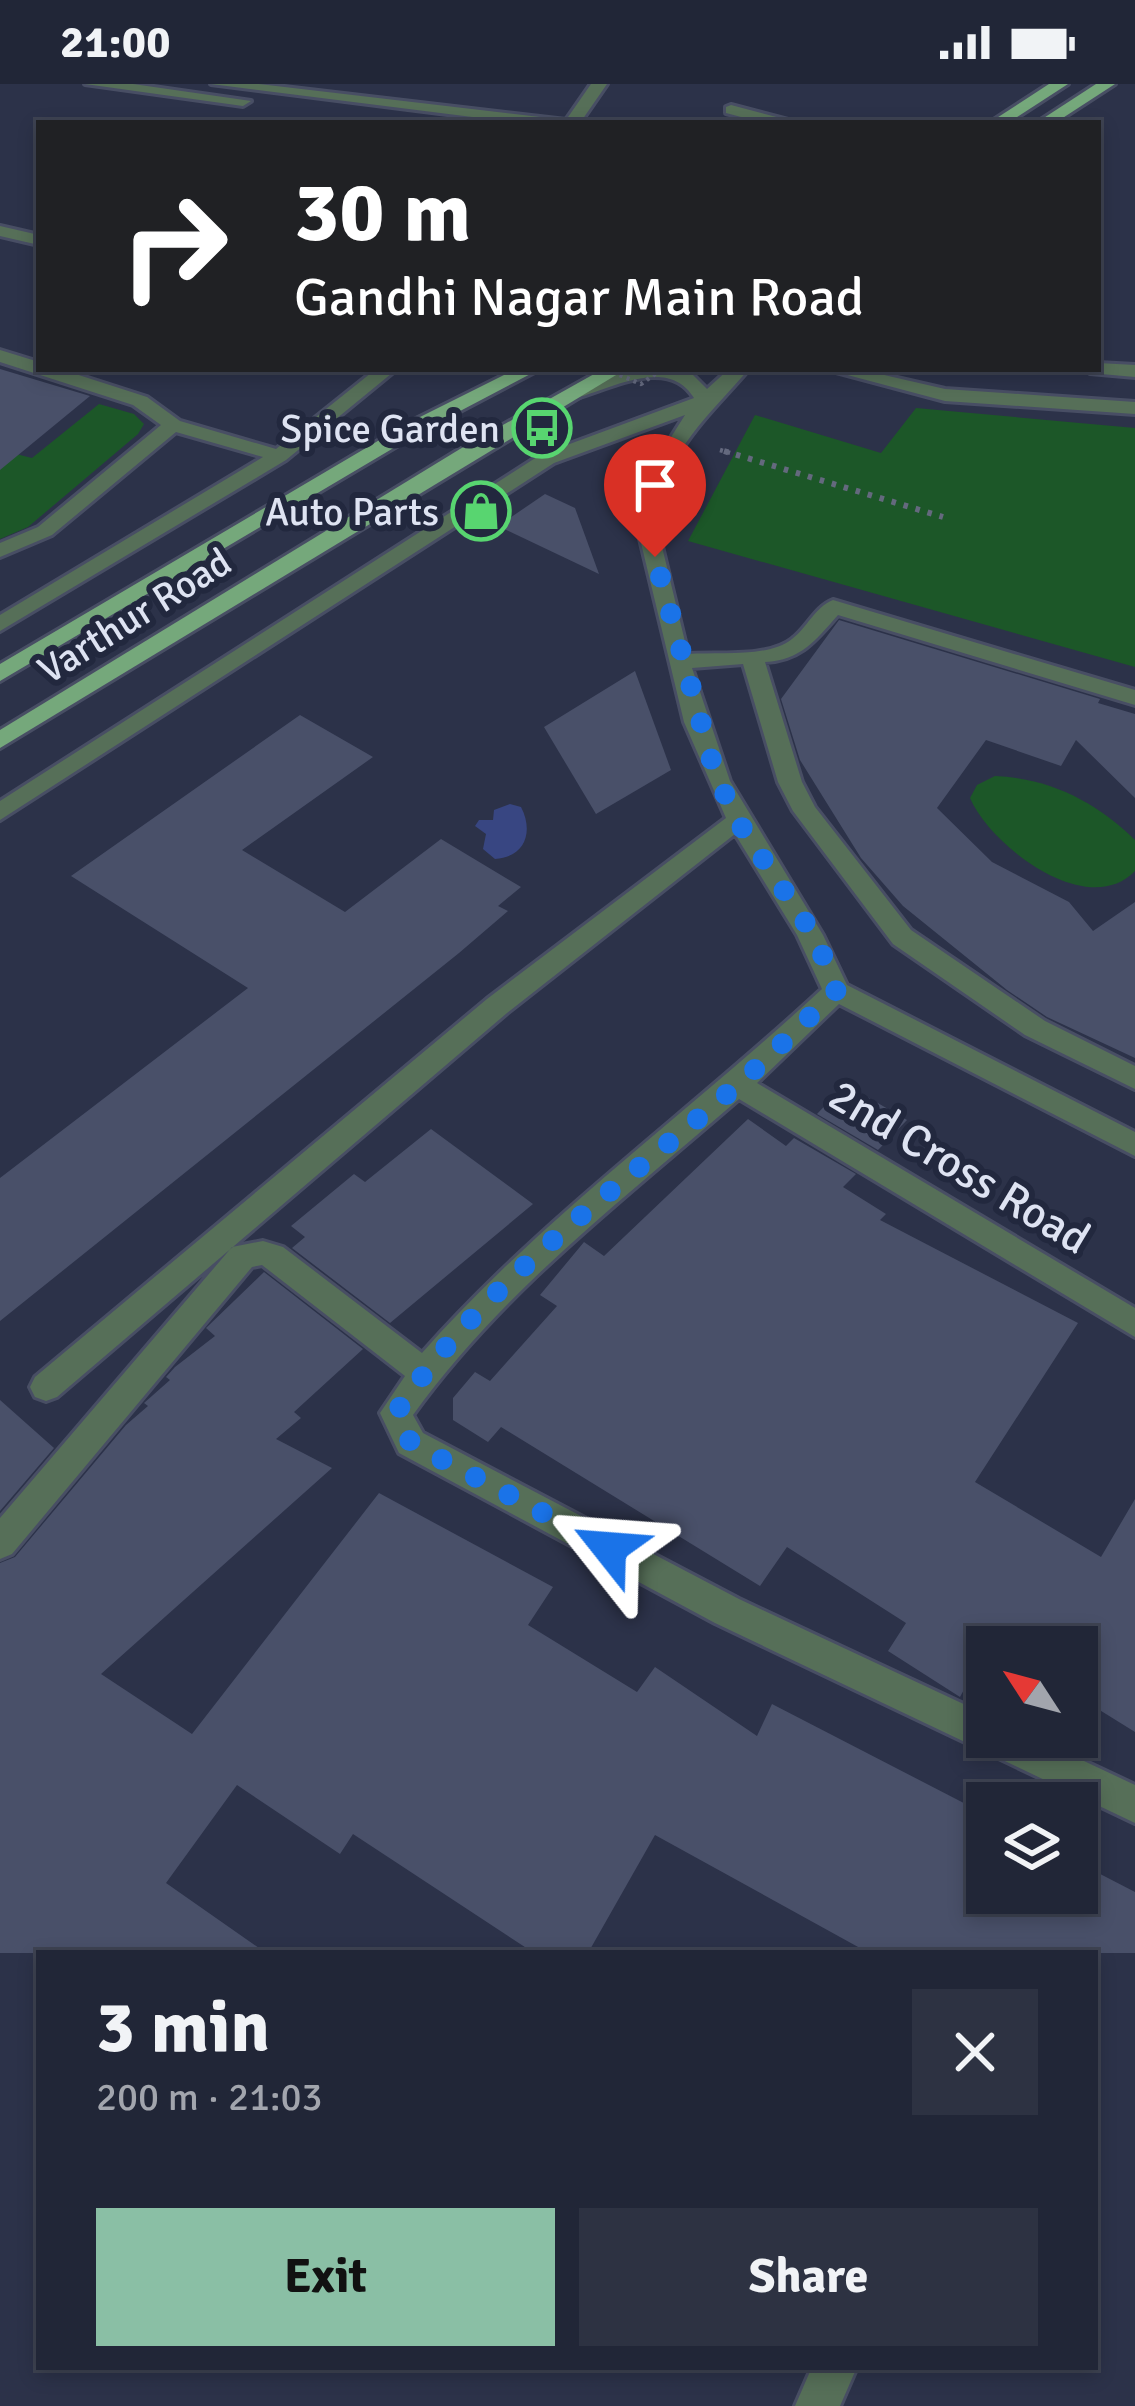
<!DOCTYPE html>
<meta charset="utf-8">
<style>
body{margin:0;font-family:Signika,sans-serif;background:#2d3242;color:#f1f3f6;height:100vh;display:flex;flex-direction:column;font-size:45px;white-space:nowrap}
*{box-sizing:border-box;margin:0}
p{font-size:39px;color:#a2a5ad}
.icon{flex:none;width:66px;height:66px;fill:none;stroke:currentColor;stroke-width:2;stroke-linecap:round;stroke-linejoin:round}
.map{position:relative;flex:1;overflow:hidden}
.details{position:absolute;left:36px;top:1866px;width:1062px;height:420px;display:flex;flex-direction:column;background:#212637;border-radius:0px;box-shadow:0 6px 18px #0003,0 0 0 3px #3e4352}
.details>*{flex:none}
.banner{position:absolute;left:36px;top:36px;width:1065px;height:252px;border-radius:0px;box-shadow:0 6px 18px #0003,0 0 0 3px #3e4352;background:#202124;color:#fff;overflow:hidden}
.needle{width:78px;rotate:306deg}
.controls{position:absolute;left:966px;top:1542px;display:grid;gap:24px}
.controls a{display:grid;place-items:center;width:132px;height:132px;border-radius:0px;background:#212637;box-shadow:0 6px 18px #0003,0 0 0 3px #3e4352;font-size:60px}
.pin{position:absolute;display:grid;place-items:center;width:102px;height:102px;color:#fff;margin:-123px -51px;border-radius:50% 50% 50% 0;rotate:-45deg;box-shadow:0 0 12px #0007}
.pin .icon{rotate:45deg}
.me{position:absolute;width:132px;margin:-66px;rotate:298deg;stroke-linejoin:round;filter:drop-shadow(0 0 9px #0008)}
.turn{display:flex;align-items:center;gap:42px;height:252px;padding:0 60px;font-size:54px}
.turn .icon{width:156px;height:156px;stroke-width:2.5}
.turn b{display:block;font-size:84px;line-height:102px}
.round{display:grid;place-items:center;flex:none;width:126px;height:126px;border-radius:0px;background:#2d3242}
.head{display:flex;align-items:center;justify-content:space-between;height:204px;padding:0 60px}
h1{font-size:72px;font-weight:800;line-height:90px}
.cta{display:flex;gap:24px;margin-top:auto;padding:24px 60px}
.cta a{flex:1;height:138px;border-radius:0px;background:#8abfa5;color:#111;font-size:48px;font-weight:800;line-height:138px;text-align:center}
.cta a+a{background:#2d3242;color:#f1f3f6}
.status{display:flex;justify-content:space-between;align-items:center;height:84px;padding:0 60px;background:#212637;direction:ltr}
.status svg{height:33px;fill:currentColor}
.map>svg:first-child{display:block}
</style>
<div class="status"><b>21:00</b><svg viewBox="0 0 49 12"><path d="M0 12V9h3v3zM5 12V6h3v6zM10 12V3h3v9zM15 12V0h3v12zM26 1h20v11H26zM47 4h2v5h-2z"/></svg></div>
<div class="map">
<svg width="1135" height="2322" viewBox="0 0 1135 2322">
<rect width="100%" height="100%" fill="#2c3249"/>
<g fill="#1c5728">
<path d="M 99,320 L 134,330 L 144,340 L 138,350 L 28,443 L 0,455 L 0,366 L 32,374 Z"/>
<path d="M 916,324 L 1135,344 L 1135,583 L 688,457 L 755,331 L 881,369 Z"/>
<path d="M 995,692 C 1049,694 1097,718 1135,756 L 1135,787 C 1088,836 991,763 970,714 L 977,701 Z"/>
</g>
<path fill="#384682" d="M 510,720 L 521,723 C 534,748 525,773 495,775 L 483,765 L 486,750 L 475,742 L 479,736 L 493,736 L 494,726 Z"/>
<g fill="#495069">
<path d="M 0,285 L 90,312 L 0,386 Z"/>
<path d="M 545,410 L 575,424 L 599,490 L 498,442 Z"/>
<path d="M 839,536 L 1100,615 L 1098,619 L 1135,630 L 1135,714 L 1076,656 L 1061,682 L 986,656 L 937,724 L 992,778 L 1069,818 L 1093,847 L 1135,818 L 1135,974 L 1047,933 L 1007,906 L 903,822 L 861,774 L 800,676 L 781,615 Z"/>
<path d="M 635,587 L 671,686 L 596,730 L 544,643 Z"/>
<path d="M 300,631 L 373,673 L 242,766 L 345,828 L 441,755 L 521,803 L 498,822 L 508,827 L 459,869 L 0,1237 L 0,1094 L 248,904 L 71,792 Z"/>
<path d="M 845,1000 L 907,1036 L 878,1066 L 817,1030 Z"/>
<path d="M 748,1035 L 786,1062 L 794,1054 L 856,1090 L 843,1103 L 886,1130 L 880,1136 L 1078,1239 L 975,1398 L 1101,1473 L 1135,1415 L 1135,1648 L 1077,1612 L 1077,1563 L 987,1563 L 960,1613 L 888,1567 L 906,1539 L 787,1463 L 760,1502 L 501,1343 L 488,1358 L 453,1336 L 453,1314 L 475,1288 L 490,1297 L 557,1222 L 540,1211 L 584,1158 L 604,1172 Z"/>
<path d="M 431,1045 L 533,1120 L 390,1239 L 292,1164 L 305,1153 L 291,1142 L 354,1090 L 365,1098 Z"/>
<path d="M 264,1188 L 363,1265 L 294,1328 L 301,1334 L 276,1355 L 332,1384 L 101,1590 L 192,1650 L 379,1409 L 553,1503 L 528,1541 L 637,1608 L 655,1583 L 757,1652 L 772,1620 L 987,1731 L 987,1809 L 1077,1809 L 1077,1778 L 1135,1808 L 1135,1869 L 869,1869 L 655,1751 L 588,1869 L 534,1869 L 353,1750 L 340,1770 L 237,1701 L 166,1799 L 266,1869 L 0,1869 L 0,1479 L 15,1473 L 126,1341 L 148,1322 L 144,1319 L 170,1296 L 166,1293 L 175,1283 L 215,1252 L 206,1244 Z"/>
<path d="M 0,1316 L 54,1364 L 0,1427 Z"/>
</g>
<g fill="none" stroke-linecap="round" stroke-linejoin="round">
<defs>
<g id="minor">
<path d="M 85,0 L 133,0 L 251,17 L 243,22 Z"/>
<path d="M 211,0 L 259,0 L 566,36 L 591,0 L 607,0 L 580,39 L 519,39 Z"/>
<path d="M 731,21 L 788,36 L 790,39 L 764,39 L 726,29 L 726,23 Z"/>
<path d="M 0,142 L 39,151 L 39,161 L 0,152 Z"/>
<path d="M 0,266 L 39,278 L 39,285 L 60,285 L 147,313 L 180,337 L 276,365 L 376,285 L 397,285 L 286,376 L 0,547 L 0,531 L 263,373 L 176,348 L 52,451 L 0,473 L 0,459 L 38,443 L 161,341 L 133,321 L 0,278 Z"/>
<path d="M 1098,279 L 1135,281 L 1135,293 L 1090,289 L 1088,285 L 1098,285 Z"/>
<path d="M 632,285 L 689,287 L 707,305 L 729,285 L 749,285 C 705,336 666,366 656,438 L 688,570 C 718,568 768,574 792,555 C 807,544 815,523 833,516 L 1135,606 L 1135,621 L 838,531 C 815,557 801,576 765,578 L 802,698 L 815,723 L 911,846 L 1045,937 L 1135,982 L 1135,1005 L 1025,951 L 893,860 L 793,727 L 778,698 L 743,580 L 692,584 L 730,697 L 823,851 L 847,901 L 1135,1048 L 1135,1072 L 839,920 L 757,999 L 1135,1224 L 1135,1253 L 739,1015 C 624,1115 503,1206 413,1331 L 423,1349 L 739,1515 L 987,1631 L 987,1653 L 1033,1653 L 1135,1701 L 1135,1739 L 715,1539 L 399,1369 L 380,1329 L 405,1292 L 262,1181 L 252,1183 L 12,1470 L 0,1475 L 0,1434 L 232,1163 L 263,1157 L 283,1163 L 422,1269 C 541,1134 690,1028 822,905 L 797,851 L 735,750 L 507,929 L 57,1313 L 46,1317 L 35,1313 L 30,1303 L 35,1293 L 487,915 L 726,734 L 684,638 L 636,438 L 649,388 L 685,331 L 554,379 L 0,736 L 0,717 L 540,371 L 694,314 C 669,272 612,304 576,314 L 566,308 Z"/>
<path d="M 825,285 L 858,285 L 945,305 L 1135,318 L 1135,330 L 945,317 Z"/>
<path d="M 812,2283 L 857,2283 L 840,2322 L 795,2322 Z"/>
</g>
<g id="major">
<path d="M 1049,0 L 1068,0 L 1008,39 L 989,39 Z"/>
<path d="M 1096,0 L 1115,0 L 1055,39 L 1036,39 Z"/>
<path d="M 516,285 L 540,285 L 424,346 L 0,597 L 0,580 L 410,338 Z"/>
<path d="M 603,285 L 626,285 L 0,664 L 0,646 L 460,365 Z"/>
</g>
</defs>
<use href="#minor" stroke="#484e64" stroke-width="6"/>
<use href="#major" stroke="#484e64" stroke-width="6"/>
<path stroke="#64697e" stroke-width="4.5" stroke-dasharray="3 4.5" stroke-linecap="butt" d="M 720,366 L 734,370"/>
<path stroke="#64697e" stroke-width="6" stroke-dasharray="4.5 8" stroke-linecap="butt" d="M 724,367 L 943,433"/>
<use href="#minor" fill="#566f58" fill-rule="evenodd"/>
<use href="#major" fill="#75a87b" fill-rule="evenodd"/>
<path stroke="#64697e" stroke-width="4.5" stroke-dasharray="3 4.5" stroke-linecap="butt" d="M 606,285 L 641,300 L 662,285"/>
</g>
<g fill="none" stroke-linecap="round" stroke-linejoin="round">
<path stroke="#1a73e8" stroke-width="21" stroke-dasharray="0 37.8" d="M 609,1464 L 411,1359 L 396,1329 C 483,1198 618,1105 735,1003 C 770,973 803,939 836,907 L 817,856 L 739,739 L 716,692 L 655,473"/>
</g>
<defs>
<symbol id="bus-ring" viewBox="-11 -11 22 22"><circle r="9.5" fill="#22283e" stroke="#58d570" stroke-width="1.5"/><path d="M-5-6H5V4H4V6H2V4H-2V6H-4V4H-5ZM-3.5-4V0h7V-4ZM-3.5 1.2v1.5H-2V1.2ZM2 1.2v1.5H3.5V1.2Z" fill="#58d570"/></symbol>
<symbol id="shop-ring" viewBox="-11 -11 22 22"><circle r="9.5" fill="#22283e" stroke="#58d570" stroke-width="1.5"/><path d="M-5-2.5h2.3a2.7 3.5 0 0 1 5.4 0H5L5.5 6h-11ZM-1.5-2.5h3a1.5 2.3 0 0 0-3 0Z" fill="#58d570"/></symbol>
</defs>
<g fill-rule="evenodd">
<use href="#bus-ring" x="509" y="311" width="66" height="66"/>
<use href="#shop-ring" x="448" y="394" width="66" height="66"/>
</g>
<g text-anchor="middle" stroke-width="12" stroke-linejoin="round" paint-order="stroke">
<g font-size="39" fill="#dee3f2" stroke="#22283e" text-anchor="end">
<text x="500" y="358">Spice Garden</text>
<text x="439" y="441">Auto Parts</text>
</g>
<g font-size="39" fill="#dee3f2" stroke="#22283e">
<text transform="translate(134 531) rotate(-32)" y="14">Varthur Road</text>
</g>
<g font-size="45" fill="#dee3f2" stroke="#22283e">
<text transform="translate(960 1082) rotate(31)" y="16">2nd Cross Road</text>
</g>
</g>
</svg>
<div class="controls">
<a><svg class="needle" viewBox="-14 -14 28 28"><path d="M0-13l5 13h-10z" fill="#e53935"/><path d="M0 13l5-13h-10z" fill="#a2a5ad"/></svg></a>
<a><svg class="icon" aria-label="layers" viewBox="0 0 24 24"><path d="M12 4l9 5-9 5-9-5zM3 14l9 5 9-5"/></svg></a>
</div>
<div class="pin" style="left:655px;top:473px;background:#d93025"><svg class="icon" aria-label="arrive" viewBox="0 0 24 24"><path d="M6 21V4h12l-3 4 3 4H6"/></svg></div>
<svg class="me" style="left:609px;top:1464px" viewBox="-20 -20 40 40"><path d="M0-17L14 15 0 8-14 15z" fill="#1a73e8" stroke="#fff" stroke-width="4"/></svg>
<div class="banner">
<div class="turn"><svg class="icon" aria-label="right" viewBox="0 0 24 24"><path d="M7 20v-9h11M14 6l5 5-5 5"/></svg><div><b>30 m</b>Gandhi Nagar Main Road</div></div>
</div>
<section class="details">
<div class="head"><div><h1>3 min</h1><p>200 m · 21:03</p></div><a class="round"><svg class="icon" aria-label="close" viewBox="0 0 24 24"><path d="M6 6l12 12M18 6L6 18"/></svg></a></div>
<div class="cta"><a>Exit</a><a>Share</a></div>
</section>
</div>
